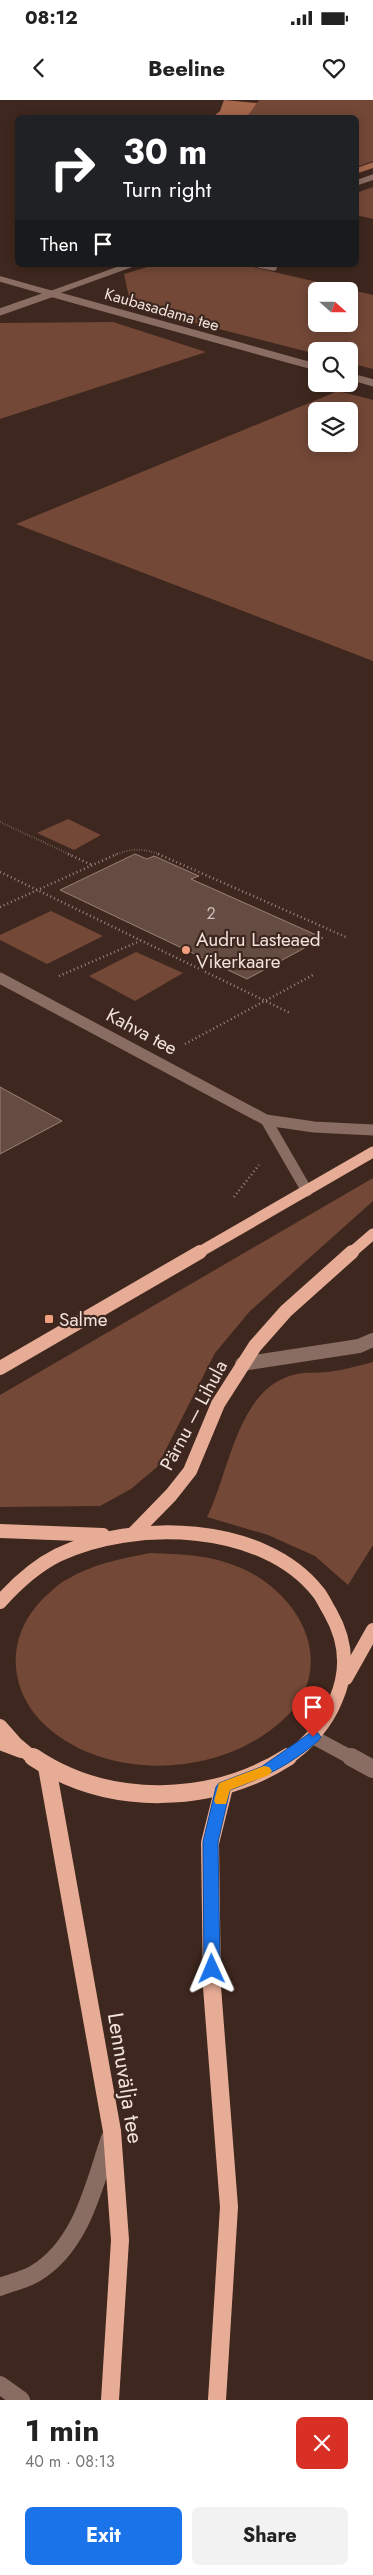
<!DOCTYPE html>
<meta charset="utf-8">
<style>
body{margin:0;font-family:Jost,sans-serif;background:#f2f2f2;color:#222;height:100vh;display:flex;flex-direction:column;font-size:19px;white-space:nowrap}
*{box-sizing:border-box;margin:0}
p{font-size:16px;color:#767676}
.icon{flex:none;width:28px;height:28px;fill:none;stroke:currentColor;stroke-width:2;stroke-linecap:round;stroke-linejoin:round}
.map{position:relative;height:2300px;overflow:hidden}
.drawer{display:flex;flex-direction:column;background:#fff;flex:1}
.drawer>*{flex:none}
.top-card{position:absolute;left:15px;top:15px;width:344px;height:152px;border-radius:8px;box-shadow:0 2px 12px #0003;background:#202124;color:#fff;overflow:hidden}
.needle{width:32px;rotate:111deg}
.buttons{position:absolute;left:308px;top:182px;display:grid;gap:10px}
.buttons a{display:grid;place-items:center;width:50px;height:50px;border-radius:8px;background:#fff;box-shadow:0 2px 12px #0003;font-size:25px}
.pin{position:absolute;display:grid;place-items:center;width:42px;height:42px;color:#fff;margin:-51px -21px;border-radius:50% 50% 50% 0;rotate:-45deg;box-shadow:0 0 5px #0007}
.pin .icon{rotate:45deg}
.me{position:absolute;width:55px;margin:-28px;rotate:359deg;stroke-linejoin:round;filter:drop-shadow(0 0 4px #0008)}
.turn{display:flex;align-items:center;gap:18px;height:105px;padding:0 25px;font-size:22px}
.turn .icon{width:65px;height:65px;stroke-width:2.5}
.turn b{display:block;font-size:35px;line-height:42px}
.then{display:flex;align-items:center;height:48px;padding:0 25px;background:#0003;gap:10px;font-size:19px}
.round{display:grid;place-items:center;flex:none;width:52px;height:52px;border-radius:8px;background:#f2f2f2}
.summary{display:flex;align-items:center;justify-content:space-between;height:85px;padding:0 25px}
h1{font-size:30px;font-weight:700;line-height:38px}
.primary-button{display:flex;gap:10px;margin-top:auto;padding:10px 25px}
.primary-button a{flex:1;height:58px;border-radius:8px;background:#1a73e8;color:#fff;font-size:20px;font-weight:700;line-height:58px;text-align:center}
.primary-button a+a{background:#f2f2f2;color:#222}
.status{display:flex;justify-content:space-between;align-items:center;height:35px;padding:0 25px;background:#fff;direction:ltr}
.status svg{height:14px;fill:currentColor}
header{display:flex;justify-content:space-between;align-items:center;height:65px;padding:0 25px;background:#fff;font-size:22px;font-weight:700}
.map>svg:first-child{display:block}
</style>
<div class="status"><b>08:12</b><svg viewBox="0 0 49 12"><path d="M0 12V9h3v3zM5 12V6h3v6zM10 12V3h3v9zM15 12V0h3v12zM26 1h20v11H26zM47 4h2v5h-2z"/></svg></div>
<header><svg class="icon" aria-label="back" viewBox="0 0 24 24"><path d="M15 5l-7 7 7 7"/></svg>Beeline<svg class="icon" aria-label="heart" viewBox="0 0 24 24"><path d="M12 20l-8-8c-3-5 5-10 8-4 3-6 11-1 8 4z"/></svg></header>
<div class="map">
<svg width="373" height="2300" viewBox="0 0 373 2300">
<rect width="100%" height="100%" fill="#3e271e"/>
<g fill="#734837" fill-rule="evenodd">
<path d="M 259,0 L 373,0 L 373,61 L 356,67 L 356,18 L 247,17 Z"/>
<path d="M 373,87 L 373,119 L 356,115 L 356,93 Z"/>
<path d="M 154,165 L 244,165 L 373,195 L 373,269 L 349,263 L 349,251 L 316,251 L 316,254 L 157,213 L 129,197 L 124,174 ZM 316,191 L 349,191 L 349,224 L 316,224 Z"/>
<path d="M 113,222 L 206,252 L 0,319 L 0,223 Z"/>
<path d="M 338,291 L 373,300 L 373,561 L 16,424 ZM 349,311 L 349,344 L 316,344 L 316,311 Z"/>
<path d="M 68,719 L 101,735 L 74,750 L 37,733 Z"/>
<path d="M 51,811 L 103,836 L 47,864 L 0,840 L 0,835 Z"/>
<path d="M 136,852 L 183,873 L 135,901 L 89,876 Z"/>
<path d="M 373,1078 L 373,1101 L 250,1211 L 215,1253 L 157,1367 L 131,1389 L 100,1406 L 0,1407 L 0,1295 Z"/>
<path d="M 373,1262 L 373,1445 L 348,1485 L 315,1456 L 268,1435 L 207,1417 C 230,1372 237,1286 297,1274 C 307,1272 318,1273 328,1272 C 343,1270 358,1266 373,1262 Z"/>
<path d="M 150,1453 C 181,1454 212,1455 241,1468 C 287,1488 326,1539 305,1590 C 298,1608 280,1624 265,1634 C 204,1677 103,1678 46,1626 C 5,1588 6,1532 47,1495 C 53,1490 59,1483 66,1480 C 92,1464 120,1459 150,1453 Z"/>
</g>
<path fill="#a6674d" d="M 224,0 L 257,3 L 247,17 L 213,17 L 220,11 Z"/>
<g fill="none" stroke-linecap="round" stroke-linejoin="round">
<path stroke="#a6674d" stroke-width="5.5" d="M 356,71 L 373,65"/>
</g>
<g fill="#644c42" stroke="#9a7f74">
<path d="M 135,754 L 147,759 L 154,756 L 199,776 L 191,779 L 323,838 L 247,879 L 60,790 Z"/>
<path d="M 0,987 L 62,1021 L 0,1054 Z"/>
</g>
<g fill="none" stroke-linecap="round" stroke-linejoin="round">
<g stroke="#9b8881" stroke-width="2" stroke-dasharray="0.5 2" stroke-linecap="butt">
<path d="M 0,722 L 71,755"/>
<path d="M 115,755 C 130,748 145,748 161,755"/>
</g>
<g stroke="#9b8881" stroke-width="2.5" stroke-dasharray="1 3" stroke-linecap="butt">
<path d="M 68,754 L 92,765"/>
<path d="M 158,754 L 346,837"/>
<path d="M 0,772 L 290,913"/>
<path d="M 0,807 L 117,754"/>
<path d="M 59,876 L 140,841"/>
<path d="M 185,944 L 313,875"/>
<path d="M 234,1097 L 259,1065"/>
</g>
<g stroke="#8a6d62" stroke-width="5.5">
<path d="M 356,83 L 373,77"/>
<path d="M 259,165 L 274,168"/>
<path d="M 0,179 L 57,195"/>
<path d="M 47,195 L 130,165"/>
</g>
<g stroke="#8a6d62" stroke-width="7">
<path d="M 53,194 L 316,267"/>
<path d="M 0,212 L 51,194"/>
<path d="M 349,276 L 373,283"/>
</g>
<g stroke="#8a6d62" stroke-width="11">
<path d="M 0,878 L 266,1020 L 314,1027 L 373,1030"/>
<path d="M 266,1020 L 307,1091"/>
</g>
<g stroke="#8a6d62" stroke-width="14">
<path d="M 242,1264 L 359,1246 L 373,1240"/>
<path d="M 313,1637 L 354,1659"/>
</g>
<g stroke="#8a6d62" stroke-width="18">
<path d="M 351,1657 L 373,1669"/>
<path d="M 0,2187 C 12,2182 25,2180 36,2173 C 82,2145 94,2085 110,2038"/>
<path d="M 0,2285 L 21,2300"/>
</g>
<g stroke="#e7ac95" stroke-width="11">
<path d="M 198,1153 L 373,1052"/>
<path d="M 351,1153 L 373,1134"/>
</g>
<g stroke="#e7ac95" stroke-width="14">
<path d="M 0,1268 L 200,1152"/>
<path d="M 0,1431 L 103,1435"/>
<path d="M 134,1433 L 171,1395 L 190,1371 L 218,1304 L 255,1246 L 286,1211 L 352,1152"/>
<path d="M 0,1502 C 17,1483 36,1466 58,1455 C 134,1419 263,1422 318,1492 C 323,1498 326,1506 330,1512 C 346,1540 349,1569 336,1599 C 327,1622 308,1645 286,1659"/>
<path d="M 346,1578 L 373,1530"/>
<path d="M 0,1626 L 15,1643 L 34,1659"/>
<path d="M 0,1643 L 21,1651"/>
</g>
<g stroke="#e7ac95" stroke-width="18">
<path d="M 33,1657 C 109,1708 212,1705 288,1657"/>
<path d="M 47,1667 L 112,2031 L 120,2140 L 110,2300"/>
<path d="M 217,2300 L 229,2107 L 212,1887 L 210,1743 L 224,1687"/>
</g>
</g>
<path fill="#1a73e8" stroke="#114b97" d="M 313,1631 L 318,1633 L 321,1637 L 318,1641 C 290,1665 265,1677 230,1690 L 218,1742 L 220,1869 L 218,1874 L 212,1876 L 206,1874 L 204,1869 L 203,1742 L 216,1687 L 219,1683 L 261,1667 Z"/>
<path fill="#f59e0b" d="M 264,1666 L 269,1667 L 272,1671 L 269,1675 L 230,1690 L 226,1704 L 216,1704 L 214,1701 L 219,1683 Z"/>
<g fill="#f2a080" stroke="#3e271e" stroke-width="2">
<circle cx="186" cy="850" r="5"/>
<rect x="44" y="1214" width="10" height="10" rx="2.5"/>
</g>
<g text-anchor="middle" stroke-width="4.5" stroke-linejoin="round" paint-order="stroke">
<g font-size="16" fill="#f1e2dc" stroke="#3e271e">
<text transform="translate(162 209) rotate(16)" y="6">Kaubasadama tee</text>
</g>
<g font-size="16" fill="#cebcb6">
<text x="211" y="819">2</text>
</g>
<g font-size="19" fill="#f1e2dc" stroke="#3e271e" text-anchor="start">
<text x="196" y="846">Audru Lasteaed<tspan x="196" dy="22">Vikerkaare</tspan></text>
<text x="59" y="1226">Salme</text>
</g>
<g font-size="19" fill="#f1e2dc" stroke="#3e271e">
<text transform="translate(142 931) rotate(28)" y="7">Kahva tee</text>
<text transform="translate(193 1315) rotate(-62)" y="7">Pärnu — Lihula</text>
</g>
<g font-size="22" fill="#f1e2dc" stroke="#3e271e">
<text transform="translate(126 1978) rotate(81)" y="8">Lennuvälja tee</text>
</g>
</g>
</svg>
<div class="buttons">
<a><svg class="needle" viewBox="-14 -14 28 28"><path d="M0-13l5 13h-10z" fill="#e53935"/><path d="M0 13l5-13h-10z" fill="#767676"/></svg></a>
<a><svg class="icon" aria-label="search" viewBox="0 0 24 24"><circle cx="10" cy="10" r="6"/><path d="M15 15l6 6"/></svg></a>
<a><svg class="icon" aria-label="layers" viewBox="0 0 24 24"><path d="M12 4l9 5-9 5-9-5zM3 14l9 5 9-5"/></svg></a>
</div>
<div class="pin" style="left:313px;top:1637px;background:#d93025"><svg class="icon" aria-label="arrive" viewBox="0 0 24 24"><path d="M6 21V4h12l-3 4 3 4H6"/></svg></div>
<svg class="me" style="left:212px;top:1869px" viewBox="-20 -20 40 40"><path d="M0-17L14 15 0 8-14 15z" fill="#1a73e8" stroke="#fff" stroke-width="4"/></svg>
<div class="top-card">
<div class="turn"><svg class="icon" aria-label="right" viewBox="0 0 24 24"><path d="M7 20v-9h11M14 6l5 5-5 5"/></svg><div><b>30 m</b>Turn right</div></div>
<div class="then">Then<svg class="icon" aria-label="arrive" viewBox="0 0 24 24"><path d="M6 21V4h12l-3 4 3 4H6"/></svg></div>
</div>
</div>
<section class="drawer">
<div class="summary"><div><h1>1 min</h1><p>40 m · 08:13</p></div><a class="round" style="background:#d93025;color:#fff"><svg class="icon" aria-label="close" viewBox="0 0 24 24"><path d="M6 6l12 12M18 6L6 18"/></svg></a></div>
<div class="primary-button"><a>Exit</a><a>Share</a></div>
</section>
